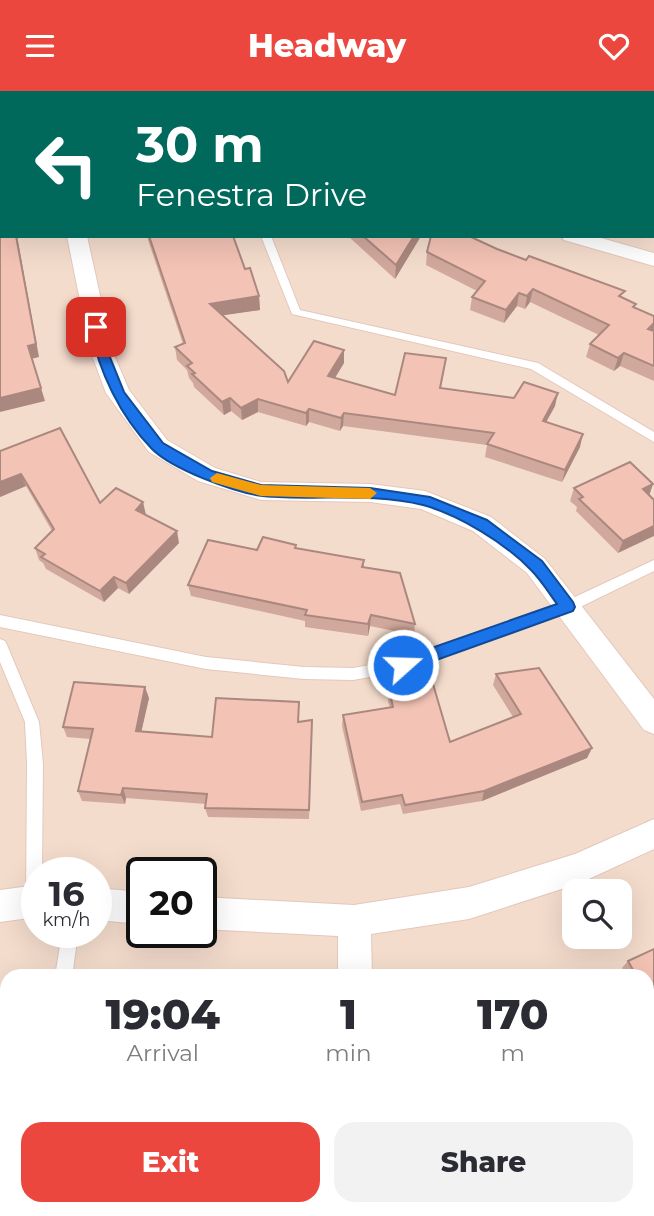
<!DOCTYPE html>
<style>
body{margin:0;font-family:Montserrat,sans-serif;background:#f2f2f3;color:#2b2b33;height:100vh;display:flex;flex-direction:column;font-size:26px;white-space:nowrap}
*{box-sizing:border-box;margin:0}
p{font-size:23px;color:#7c7c81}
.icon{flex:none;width:38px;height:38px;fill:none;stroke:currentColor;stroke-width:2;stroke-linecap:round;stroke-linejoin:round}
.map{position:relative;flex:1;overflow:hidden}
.side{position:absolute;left:0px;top:878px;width:654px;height:247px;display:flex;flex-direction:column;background:#fff;border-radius:21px 21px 0 0;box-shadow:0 7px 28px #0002}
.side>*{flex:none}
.hud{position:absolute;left:0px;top:0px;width:654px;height:147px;box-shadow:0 7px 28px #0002;background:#00695c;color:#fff;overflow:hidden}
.controls{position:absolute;left:562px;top:788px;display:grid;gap:14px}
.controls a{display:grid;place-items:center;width:70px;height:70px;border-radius:14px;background:#fff;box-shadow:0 7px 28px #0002;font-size:35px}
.speed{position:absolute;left:21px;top:766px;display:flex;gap:14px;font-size:35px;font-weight:700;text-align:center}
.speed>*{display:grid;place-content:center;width:91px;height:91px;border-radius:50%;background:#fff;box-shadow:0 7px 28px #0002;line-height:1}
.speed small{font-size:18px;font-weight:400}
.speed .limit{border:4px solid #111;border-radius:10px;background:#fff;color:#111}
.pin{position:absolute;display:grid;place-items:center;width:60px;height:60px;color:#fff;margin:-30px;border-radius:14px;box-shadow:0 4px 10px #0006}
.me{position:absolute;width:77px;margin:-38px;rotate:70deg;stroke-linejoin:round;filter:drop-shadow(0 0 5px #0008)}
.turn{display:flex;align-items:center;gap:24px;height:147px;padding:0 21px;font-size:32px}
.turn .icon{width:91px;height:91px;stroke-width:2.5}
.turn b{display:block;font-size:49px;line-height:60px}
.eta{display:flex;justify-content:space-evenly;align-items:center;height:119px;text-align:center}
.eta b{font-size:42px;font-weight:800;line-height:49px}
.button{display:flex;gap:14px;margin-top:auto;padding:14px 21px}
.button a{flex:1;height:80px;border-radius:21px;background:#ec473e;color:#fff;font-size:28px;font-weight:800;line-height:80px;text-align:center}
.button a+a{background:#f2f2f3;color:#2b2b33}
header{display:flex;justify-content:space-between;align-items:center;height:91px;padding:0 21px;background:#ec473e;color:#fff;font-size:32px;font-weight:800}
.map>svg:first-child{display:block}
</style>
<header><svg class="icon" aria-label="menu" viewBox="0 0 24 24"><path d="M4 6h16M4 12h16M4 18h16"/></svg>Headway<svg class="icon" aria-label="heart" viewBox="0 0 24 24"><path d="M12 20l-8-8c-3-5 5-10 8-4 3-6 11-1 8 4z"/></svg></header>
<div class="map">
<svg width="654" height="1125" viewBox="0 0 654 1125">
<rect width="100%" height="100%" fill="#fdecde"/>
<path fill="#f4dccc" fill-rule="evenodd" d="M 0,0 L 561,2 L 2,2 L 2,145 L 653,145 L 654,44 L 654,1125 L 0,1125 ZM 37,782 L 96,782 L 96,842 L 37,842 ZM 142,782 L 201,782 L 201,842 L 142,842 ZM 574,800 L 620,800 L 620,845 L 574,845 ZM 7,886 L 648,886 L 648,1118 L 7,1118 Z"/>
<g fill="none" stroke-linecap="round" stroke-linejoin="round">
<defs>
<g id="lane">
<path d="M 261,145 L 271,145 L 300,219 L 538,272 L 654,341 L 654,351 L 531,278 L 292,223 Z"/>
<path d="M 654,469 L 654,480 L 572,520 L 403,580 L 353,589 L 304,588 L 206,578 L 0,536 L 0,524 L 206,566 L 304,576 L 353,577 L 403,568 L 562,512 Z"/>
<path d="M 0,548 L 5,550 L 7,554 L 39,631 L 43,673 L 42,782 L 37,782 L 37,816 L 34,817 L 28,815 L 26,809 L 27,673 L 25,631 L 0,571 Z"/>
<path d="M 62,842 L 78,842 L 72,886 L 55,886 Z"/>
<path d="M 18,1118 L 38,1118 L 37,1125 L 17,1125 Z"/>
</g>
<g id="street">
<path d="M 52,0 L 70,0 L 51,2 Z"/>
<path d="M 321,0 L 341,0 L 343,2 L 322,2 Z"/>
<path d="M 67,145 L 87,145 L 112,259 L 129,299 L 167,349 L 215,377 L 261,391 L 370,393 L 425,400 L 491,426 L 545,468 L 654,608 L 654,643 L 644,639 L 527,482 L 473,440 L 421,418 L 370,411 L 261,409 L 198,390 L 149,361 L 106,302 L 90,259 Z"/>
<path d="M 561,145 L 594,145 L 654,162 L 654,175 L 564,149 Z"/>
<path d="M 654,728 L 654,758 L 580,792 L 469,828 L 371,843 L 372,886 L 338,886 L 338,845 L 201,838 L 201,806 L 354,814 L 469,796 L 575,763 Z"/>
<path d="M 37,794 L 37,826 L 0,831 L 0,799 Z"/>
<path d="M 96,797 L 142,801 L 142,833 L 96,829 Z"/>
<rect x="339" y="1118" width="38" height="7"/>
</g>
<g id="secondary">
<path d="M 591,0 L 618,0 L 619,2 L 592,2 Z"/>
<rect x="653" y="15" width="1" height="15"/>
</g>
</defs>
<use href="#lane" stroke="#e3c8bd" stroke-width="2"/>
<use href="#street" stroke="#e3c8bd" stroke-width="2"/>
<use href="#secondary" stroke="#e8c8ba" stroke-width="2"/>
<use href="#lane" fill="#fff" fill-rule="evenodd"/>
<use href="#street" fill="#fff" fill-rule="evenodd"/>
<use href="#secondary" fill="#fff" fill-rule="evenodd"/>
</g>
<g fill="#d1a89c">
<path d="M 177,0 L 264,0 L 267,2 L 178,2 Z"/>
<path d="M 402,0 L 515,0 L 519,2 L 406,2 Z"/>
<path d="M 147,145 L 233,145 L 245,178 L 259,205 L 260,219 L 223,224 L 288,291 L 344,272 L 335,287 L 395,304 L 444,280 L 441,297 L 555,315 L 546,331 L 580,356 L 562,391 L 485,366 L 487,354 L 343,335 L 340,340 L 309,331 L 306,335 L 258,321 L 242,329 L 231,320 L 224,324 L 194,296 L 193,292 L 189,287 L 187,279 L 177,269 L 175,256 L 183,253 L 149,152 Z"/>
<path d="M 348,145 L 421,145 L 395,188 Z"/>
<path d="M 497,158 L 623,207 L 635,217 L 654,225 L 654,290 L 620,275 L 614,280 L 586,266 L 590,253 L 599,244 L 530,211 L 525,218 L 517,215 L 504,232 L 470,219 L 472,206 L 477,200 L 426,174 L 427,161 Z"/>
<path d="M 0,360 L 100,412 L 146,424 L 179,452 L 129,503 L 118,497 L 104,511 L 46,478 L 43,472 L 39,469 L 35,457 L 52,440 L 26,395 L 0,406 Z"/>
<path d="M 653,393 L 649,404 L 618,462 L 576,420 L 577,416 L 570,410 L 574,397 Z"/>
<path d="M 296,457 L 364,469 L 364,476 L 415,533 L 414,544 L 370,535 L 368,545 L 305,536 L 305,530 L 191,505 L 188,494 L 257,459 Z"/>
<path d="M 496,583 L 592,657 L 587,667 L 482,710 L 403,723 L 400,713 L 361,720 L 342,635 L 343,624 L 390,616 L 388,610 L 389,599 L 450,651 L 513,626 L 493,594 Z"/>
<path d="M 149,607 L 141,641 L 212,646 L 299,611 L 299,631 L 312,640 L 309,728 L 208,726 L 205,717 L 206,713 L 126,707 L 125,713 L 82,710 L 78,700 L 90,648 L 67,646 L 63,636 Z"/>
<path d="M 654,858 L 654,929 L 648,919 L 648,886 L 627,886 L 622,877 L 628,870 Z"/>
</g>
<g fill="#aa887f">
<path d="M 16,145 L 17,145 L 39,266 L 31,268 L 28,255 Z"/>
<path d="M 414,145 L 421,145 L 395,188 L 396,174 Z"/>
<path d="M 533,198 L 530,211 L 525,218 L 527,205 Z"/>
<path d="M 519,202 L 517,215 L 504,232 L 506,219 Z"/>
<path d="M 259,205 L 260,219 L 212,226 L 210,213 Z"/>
<path d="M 654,232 L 654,240 L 648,238 Z"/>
<path d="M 344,259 L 344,272 L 328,298 L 328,285 Z"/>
<path d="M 624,262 L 620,275 L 614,280 L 618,267 Z"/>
<path d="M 41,297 L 45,310 L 0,321 L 0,307 Z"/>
<path d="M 558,302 L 555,315 L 540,342 L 543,330 Z"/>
<path d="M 230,307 L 231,320 L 224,324 L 222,311 Z"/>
<path d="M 258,308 L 258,321 L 242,329 L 241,317 Z"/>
<path d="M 309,318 L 309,331 L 306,335 L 306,322 Z"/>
<path d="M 344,322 L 343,335 L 340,340 L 341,327 Z"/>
<path d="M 583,343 L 580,356 L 562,391 L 565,379 Z"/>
<path d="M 21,383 L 26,395 L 0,406 L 0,391 Z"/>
<path d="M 653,393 L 649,405 L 643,398 Z"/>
<path d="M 143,411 L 146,424 L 136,419 Z"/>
<path d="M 654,435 L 654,445 L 618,462 L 623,450 Z"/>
<path d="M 177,440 L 179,452 L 129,503 L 126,492 Z"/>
<path d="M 114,486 L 118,497 L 104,511 L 100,500 Z"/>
<path d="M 371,524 L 370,535 L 368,545 L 368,533 Z"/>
<path d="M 145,596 L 149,607 L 139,651 L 136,640 Z"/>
<path d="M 592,657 L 587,667 L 482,710 L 484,700 Z"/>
<path d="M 123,697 L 126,707 L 125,713 L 121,704 Z"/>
</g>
<g fill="#f3c3b5" stroke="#aa887f" stroke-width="2">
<path d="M 127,0 L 164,0 L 165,2 L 115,2 Z"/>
<path d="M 187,0 L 264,0 L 267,2 L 189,2 Z"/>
<path d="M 428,0 L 515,0 L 519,2 L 431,2 Z"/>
<path d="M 0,84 L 2,95 L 2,145 L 16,145 L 36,253 L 28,255 L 41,297 L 0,307 Z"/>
<path d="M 149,145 L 233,145 L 245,178 L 250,177 L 259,205 L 210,213 L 284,280 L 288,291 L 314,250 L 344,259 L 328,285 L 395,304 L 405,262 L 446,267 L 440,297 L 514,307 L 524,291 L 558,302 L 543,330 L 583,343 L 565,379 L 487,353 L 494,342 L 344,322 L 341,327 L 309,318 L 306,322 L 258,308 L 241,317 L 230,307 L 222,311 L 192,283 L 195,282 L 187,275 L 192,272 L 175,256 L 185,252 Z"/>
<path d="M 363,145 L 414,145 L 396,174 Z"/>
<path d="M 431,145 L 469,145 L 497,158 L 526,169 L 529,165 L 625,200 L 619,205 L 636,213 L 633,216 L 654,225 L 654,232 L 648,238 L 654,240 L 654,275 L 624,262 L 618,267 L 590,253 L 609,234 L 533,198 L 527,205 L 519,202 L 506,219 L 472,206 L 485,190 L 427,161 Z"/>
<path d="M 60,337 L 100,412 L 116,397 L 143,411 L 136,419 L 177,440 L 126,492 L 114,486 L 100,500 L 41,466 L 45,463 L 35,457 L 54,438 L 21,383 L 0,391 L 0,360 Z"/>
<path d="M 630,371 L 653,393 L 643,398 L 654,409 L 654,435 L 623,450 L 579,408 L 583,406 L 574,397 Z"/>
<path d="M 263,446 L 296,454 L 295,457 L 364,469 L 362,476 L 400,482 L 415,533 L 371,524 L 368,533 L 305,524 L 307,519 L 188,494 L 208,449 L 257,459 Z"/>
<path d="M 539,577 L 592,657 L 484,700 L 405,714 L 402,704 L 362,711 L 343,624 L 393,616 L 389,599 L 433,593 L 450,651 L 521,623 L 496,583 Z"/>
<path d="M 74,591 L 145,596 L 136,640 L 212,646 L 216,607 L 299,611 L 298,631 L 312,629 L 309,719 L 205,717 L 207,703 L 123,697 L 121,704 L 78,700 L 93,638 L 63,636 Z"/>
<path d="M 654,858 L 654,912 L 648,902 L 648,886 L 637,886 L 628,870 Z"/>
<rect x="113" y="1118" width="101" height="7"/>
</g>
<path fill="#1a73e8" stroke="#114b97" stroke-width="2" d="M 96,232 L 102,236 L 107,259 L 124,301 L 163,352 L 212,380 L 261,394 L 370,397 L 430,406 L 487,429 L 542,470 L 573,511 L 575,516 L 573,520 L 403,581 L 397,579 L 395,574 L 397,569 L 557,513 C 549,502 541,489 531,479 C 505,452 459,424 423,414 C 371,401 316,410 263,405 C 235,402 172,378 152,358 C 120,325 99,281 90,236 Z"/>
<path fill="#f59e0b" d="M 217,382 L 261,394 L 370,397 L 377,402 L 370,408 L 261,405 L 212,391 L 210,387 Z"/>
</svg>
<div class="controls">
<a><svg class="icon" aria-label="search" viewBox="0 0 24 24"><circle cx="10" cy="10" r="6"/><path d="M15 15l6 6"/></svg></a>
</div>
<div class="speed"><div>16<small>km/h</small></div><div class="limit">20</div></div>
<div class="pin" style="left:96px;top:236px;background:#d93025"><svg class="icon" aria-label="arrive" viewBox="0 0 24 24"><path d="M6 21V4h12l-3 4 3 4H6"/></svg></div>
<svg class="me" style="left:403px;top:574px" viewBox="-20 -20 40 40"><circle r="17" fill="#1a73e8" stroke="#fff" stroke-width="3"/><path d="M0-11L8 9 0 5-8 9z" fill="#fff"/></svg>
<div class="hud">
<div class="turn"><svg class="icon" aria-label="left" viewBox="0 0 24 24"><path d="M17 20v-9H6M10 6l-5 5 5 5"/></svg><div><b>30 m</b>Fenestra Drive</div></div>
</div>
<section class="side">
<div class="eta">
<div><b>19:04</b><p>Arrival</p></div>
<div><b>1</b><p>min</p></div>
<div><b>170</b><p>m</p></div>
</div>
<div class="button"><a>Exit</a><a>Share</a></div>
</section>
</div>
